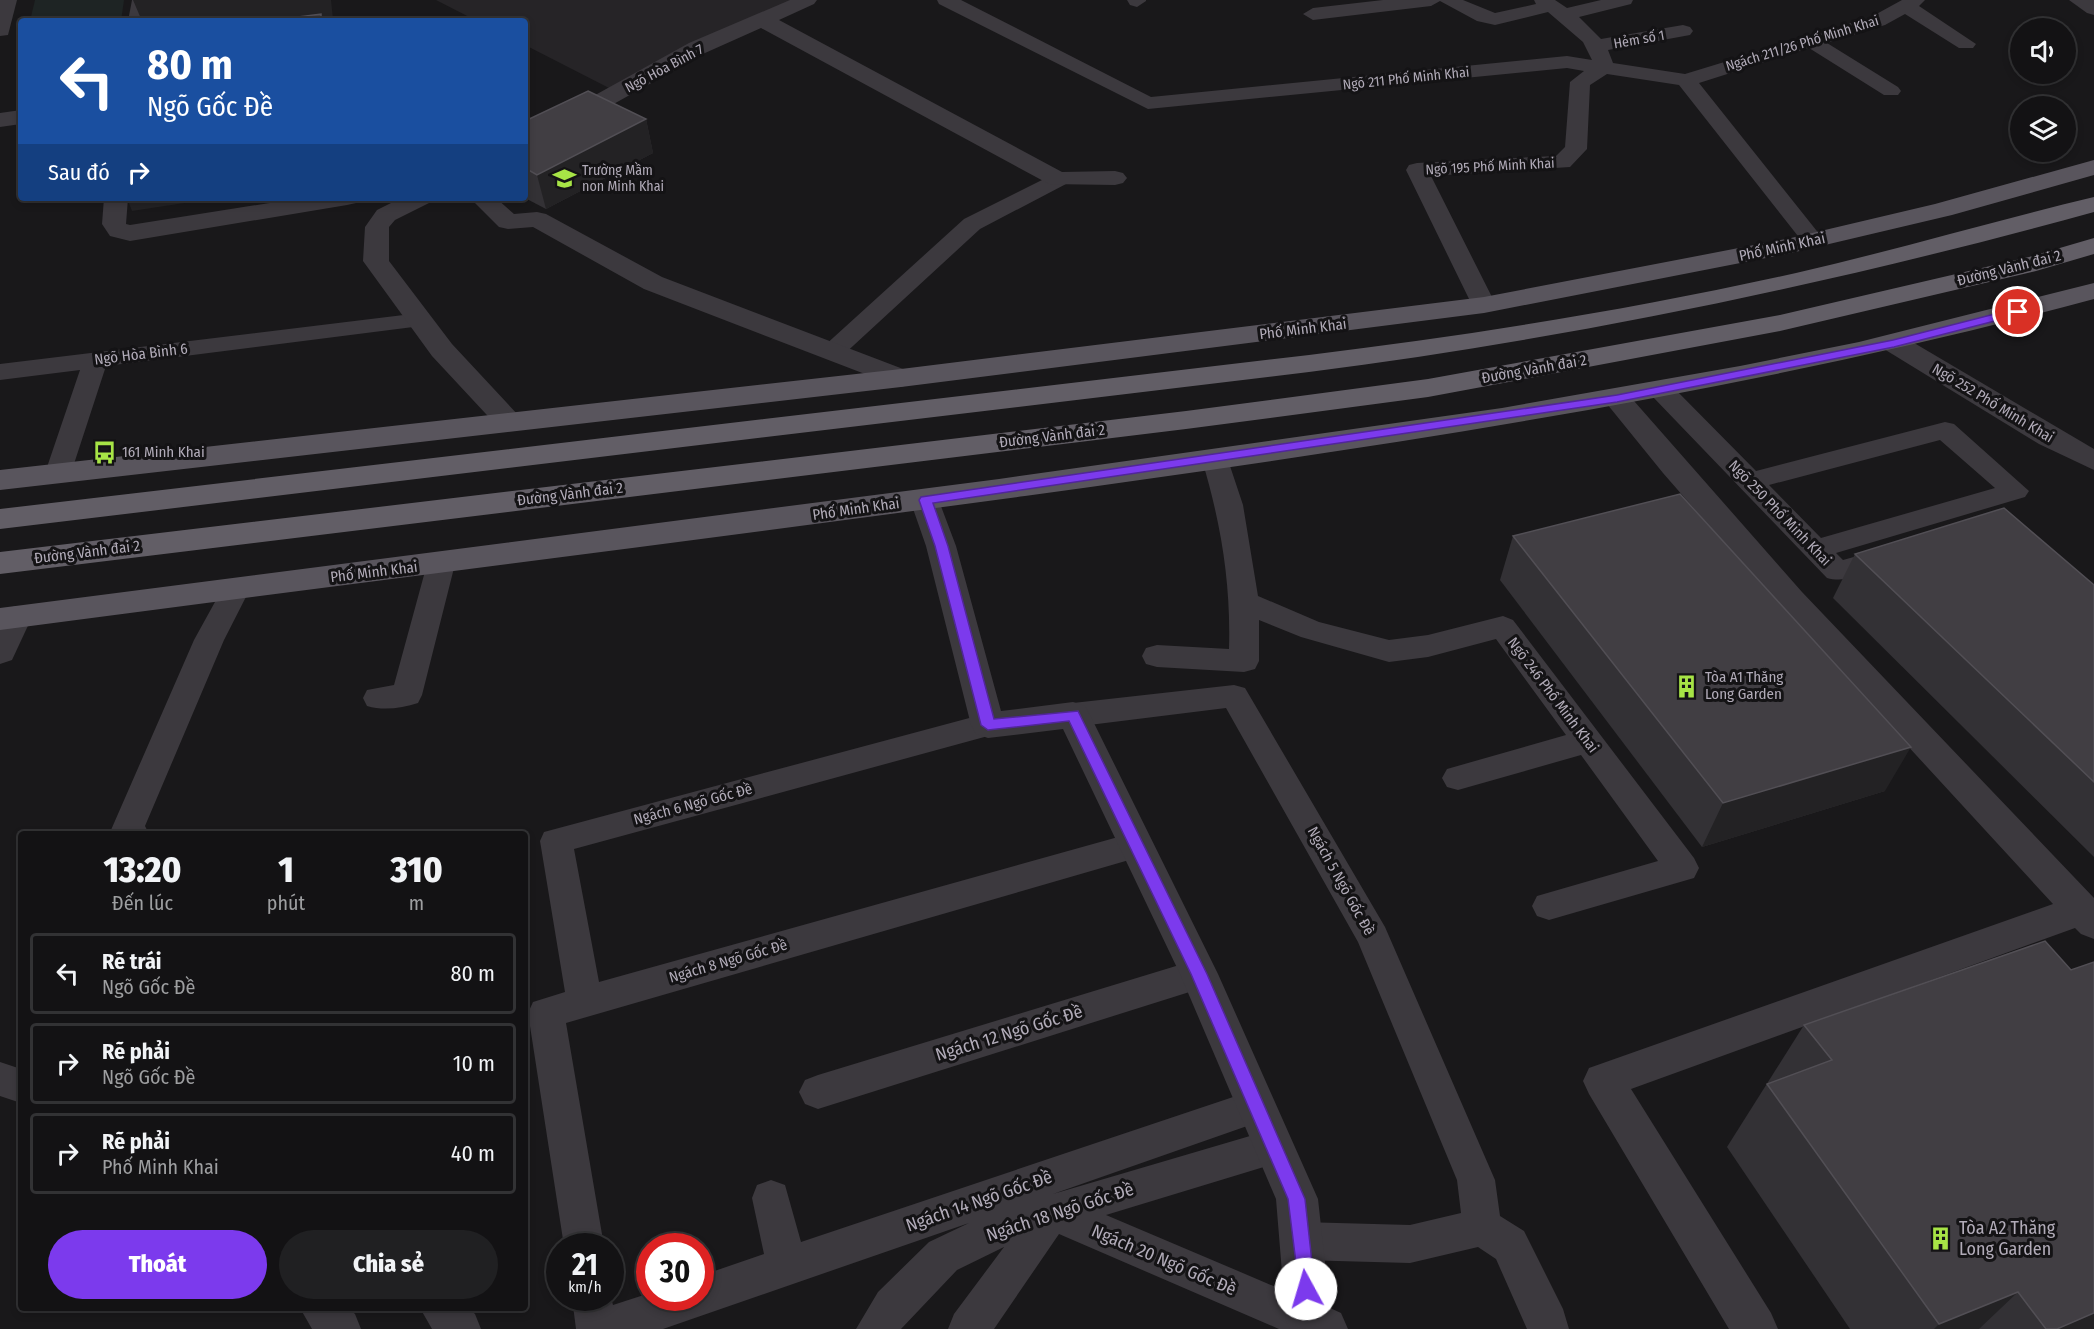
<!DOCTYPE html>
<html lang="vi">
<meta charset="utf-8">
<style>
body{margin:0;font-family:"Fira Sans Condensed",sans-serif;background:#202022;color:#f1f3f6;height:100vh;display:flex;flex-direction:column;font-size:22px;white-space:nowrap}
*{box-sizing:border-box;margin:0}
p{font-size:20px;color:#9d9ea0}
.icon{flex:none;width:33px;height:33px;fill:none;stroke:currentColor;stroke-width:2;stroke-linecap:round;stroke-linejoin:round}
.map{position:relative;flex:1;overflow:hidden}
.panel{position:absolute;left:18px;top:831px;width:510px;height:480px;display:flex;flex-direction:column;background:#131214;border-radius:6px;box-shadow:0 3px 9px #0003,0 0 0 2px #323234}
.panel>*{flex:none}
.hud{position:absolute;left:18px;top:18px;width:510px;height:183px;border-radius:6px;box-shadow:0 3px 9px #0003,0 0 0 2px #323234;background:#1a4fa0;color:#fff;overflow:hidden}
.buttons{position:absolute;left:2010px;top:18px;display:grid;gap:12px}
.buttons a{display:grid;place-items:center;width:66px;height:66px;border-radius:50%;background:#131214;box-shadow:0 3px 9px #0003,0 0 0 2px #323234;font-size:30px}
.speed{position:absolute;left:546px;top:1233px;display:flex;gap:12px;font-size:30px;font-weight:700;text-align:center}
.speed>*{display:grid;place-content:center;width:78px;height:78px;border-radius:50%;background:#131214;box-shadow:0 3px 9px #0003,0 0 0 2px #323234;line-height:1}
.speed small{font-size:15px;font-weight:400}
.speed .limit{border:9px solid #d22;background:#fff;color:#111}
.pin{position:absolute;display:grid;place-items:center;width:51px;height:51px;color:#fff;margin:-26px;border:3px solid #fff;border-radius:50%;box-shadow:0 2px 6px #0007}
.me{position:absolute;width:66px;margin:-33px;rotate:354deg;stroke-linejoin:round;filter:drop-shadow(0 0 4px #0008)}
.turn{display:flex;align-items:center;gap:21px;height:126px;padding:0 30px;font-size:27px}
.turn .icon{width:78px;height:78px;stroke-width:2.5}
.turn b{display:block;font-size:42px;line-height:51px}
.then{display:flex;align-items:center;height:57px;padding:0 30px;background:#0003;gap:12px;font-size:22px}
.eta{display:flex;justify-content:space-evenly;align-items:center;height:102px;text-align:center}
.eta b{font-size:36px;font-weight:800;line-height:42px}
.primary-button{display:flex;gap:12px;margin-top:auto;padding:12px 30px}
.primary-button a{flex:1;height:69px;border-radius:36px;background:#7c3aed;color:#fff;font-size:24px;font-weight:800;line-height:69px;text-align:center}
.primary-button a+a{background:#202022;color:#f1f3f6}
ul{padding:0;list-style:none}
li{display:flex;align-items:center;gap:18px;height:81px;margin:0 12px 9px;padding:0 18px;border:3px solid #323234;border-radius:6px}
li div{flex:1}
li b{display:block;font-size:22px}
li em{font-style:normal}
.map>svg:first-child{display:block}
</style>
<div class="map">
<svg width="2094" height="1329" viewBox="0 0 2094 1329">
<rect width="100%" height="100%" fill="#19181a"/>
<path fill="#262427" d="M 436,0 L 802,0 L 611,89 L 525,45 L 525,21 L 477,21 Z"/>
<path fill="#1e2424" d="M 35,0 L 124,0 L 121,21 L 30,21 Z"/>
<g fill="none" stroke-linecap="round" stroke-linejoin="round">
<g fill="#3c393e" fill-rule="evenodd">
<path d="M 937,0 L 961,0 L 1151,97 L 1567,56 L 1592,60 L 1583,42 L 1548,12 L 1495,25 L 1477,21 L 1440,1 L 1431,6 L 1313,20 L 1303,14 L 1313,8 L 1383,0 L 1463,0 L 1495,13 L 1536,4 L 1534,0 L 1555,0 L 1567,8 L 1601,0 L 1633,0 L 1631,4 L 1579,17 L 1601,39 L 1683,25 L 1690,27 L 1693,31 L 1690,35 L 1608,50 L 1613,63 L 1685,74 L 1871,17 L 1902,0 L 1925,0 L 1919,6 L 1976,44 L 1973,48 L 1959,48 L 1905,14 L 1885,25 L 1827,43 L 1898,87 L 1901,91 L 1898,95 L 1884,95 L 1809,48 L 1699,83 L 1824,240 L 1821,245 L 1805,245 L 1679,85 L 1607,74 L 1590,85 L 1587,149 L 1570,167 L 1431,176 L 1496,305 L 1492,310 L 1484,312 L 1476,310 L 1472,305 L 1406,170 L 1409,165 L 1417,163 L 1556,156 L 1565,147 L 1570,82 L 1584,71 L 1567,68 L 1148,109 L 939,4 Z"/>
<path d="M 1127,0 L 1146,0 L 1146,1 L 1137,7 L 1130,5 Z"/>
<path d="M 1058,172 L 1066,174 L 1069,179 L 1066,184 L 980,229 L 841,357 L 832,359 L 823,357 L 820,352 L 823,347 L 964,219 Z"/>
<path d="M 420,313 L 429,315 L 432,320 L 429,325 L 106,366 L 71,473 L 67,479 L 58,482 L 49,479 L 45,473 L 80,370 L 0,380 L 0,364 Z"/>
<path d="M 1662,383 L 1671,385 L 1756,471 L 1945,422 L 1954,424 L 2029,491 L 2025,497 L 1836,553 L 1843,560 L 1886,548 L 1896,551 L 1900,558 L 1896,565 C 1876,571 1847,584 1827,578 L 1653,397 L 1649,391 L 1653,385 ZM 1940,440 L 1995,488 L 1821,538 L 1769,485 Z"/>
<path d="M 1215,451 L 1224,454 L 1228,460 L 1243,505 L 1258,596 L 1319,622 L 1389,640 L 1428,635 L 1503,616 L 1513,620 L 1694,858 L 1699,868 L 1694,878 L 1549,920 L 1537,916 L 1532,906 L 1537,896 L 1658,861 L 1581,755 L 1458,790 L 1447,787 L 1442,778 L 1447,769 L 1566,735 L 1496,639 L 1428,657 L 1389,662 L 1301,637 L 1259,620 L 1259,661 L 1255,669 L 1244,672 L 1157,667 L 1146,664 L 1142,656 L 1146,648 L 1157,645 L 1229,649 C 1231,584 1221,523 1202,460 L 1206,454 Z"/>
<path d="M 441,554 L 451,557 L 455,564 L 422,695 L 418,703 C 402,708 384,711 367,706 L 363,698 L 367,690 L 394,685 L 427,564 L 431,557 Z"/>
<path d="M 236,579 L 246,582 L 250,589 L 224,640 L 145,826 L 149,834 L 113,834 L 111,830 L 194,640 L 226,582 Z"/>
<path d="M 1234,685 L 1245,688 L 1385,927 L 1495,1180 L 1500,1216 L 1524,1231 L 1563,1309 L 1569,1329 L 1527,1329 L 1496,1259 L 1478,1247 L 1410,1263 L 1301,1260 L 1287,1255 L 1281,1241 L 1287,1227 L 1301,1222 L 1410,1225 L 1461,1213 L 1457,1180 L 1358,942 L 1226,708 L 1073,727 L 1062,723 L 1058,715 L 1062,707 L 1073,703 Z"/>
<path d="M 988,713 L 999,717 L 1004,725 L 999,733 L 574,849 L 599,982 L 1136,832 L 1148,836 L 1153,845 L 1148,854 L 1136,858 L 566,1023 L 604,1246 L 564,1246 L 528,1013 L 533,1002 L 565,992 L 540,841 L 544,832 Z"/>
<path d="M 1199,959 L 1211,963 L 1217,974 L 1211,985 L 1199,989 L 818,1109 L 805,1104 L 799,1092 L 805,1080 L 818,1075 Z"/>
<path d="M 0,1062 L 21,1069 L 21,1103 L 0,1096 Z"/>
<path d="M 1257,1089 L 1270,1094 L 1276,1106 L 1270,1118 L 1053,1194 L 1274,1129 L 1287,1134 L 1293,1147 L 1287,1160 L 1106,1215 L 1323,1307 L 1330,1321 L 1326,1329 L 1279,1329 L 1059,1234 L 994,1329 L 948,1329 L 954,1314 L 1004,1247 L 957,1270 L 901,1329 L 856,1329 L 878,1292 L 929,1242 L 969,1223 L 663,1329 L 576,1329 L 572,1298 L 610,1298 L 610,1294 L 613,1305 L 650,1293 L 650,1298 L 700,1298 L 700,1276 L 764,1254 L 752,1198 L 757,1185 L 771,1180 L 785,1185 L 801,1242 Z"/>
<path d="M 300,1308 L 348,1308 L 355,1314 L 361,1329 L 312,1329 Z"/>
<path d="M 420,1308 L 468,1308 L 475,1314 L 481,1329 L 432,1329 Z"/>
</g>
<g fill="#3c393e" fill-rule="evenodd">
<path d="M 0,0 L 17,0 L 8,35 L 0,36 Z"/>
<path d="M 132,0 L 152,0 L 150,21 L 128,21 Z"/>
<path d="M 790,0 L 817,0 L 814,4 L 779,20 L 1062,172 L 1115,171 L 1123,173 L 1127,178 L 1123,183 L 1115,185 L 1049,184 L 761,28 L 705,53 L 533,149 L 525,151 L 525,134 L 689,43 Z"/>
<path d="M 2069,0 L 2094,0 L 2094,15 L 2087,13 Z"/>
<path d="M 21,110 L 21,124 L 0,127 L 0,113 Z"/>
<path d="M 104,198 L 128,198 L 126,224 L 130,225 L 301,198 L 359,198 L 356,203 L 347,205 L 130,241 L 110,236 L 102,224 Z"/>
<path d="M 401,198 L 432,198 L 429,203 L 395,220 L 389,227 L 389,261 L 452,344 L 519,416 L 523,422 L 519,428 L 509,431 L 499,428 L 432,356 L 363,261 L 365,227 L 377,210 Z"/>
<path d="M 470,198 L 496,198 L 514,214 L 537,212 L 546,214 L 662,277 L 911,372 L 915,378 L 911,384 L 901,387 L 891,384 L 644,289 L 533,227 L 508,229 L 499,227 Z"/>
<path d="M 1894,335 L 1904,337 L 2094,449 L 2094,470 L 2039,444 L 1884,349 L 1880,343 L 1884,337 Z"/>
<path d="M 1617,390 L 1627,393 L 1802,592 L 2094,898 L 2094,939 L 2081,934 L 2075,928 L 1631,1089 L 1771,1313 L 1778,1329 L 1729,1329 L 1589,1094 L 1583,1081 L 1589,1068 L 2053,904 L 1780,607 L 1663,473 L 1603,399 L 1607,393 Z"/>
<path d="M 925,490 L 936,493 L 956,546 L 1001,711 L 1073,702 L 1085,706 L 1090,715 L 1218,974 L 1318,1199 L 1330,1308 L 1341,1313 L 1348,1329 L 1290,1329 L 1286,1321 L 1276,1199 L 1180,974 L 1063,729 L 988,738 L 976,734 L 971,725 L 926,546 L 910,500 L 914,493 Z"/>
<path d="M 16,606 L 27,609 L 32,617 L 12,660 L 0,664 L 0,617 L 5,609 Z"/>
</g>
<g fill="#59555d" fill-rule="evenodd">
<path d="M 2094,160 L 2094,175 L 1952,215 L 1791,253 L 1484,313 L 901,387 L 0,490 L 0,470 L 901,369 L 1484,297 L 1791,238 L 1935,204 Z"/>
<path d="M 2094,283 L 2094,299 C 1742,394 1386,446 1025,496 C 684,542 342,585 0,630 L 0,608 L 999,479 L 1502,408 L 1740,366 L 1859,342 Z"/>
</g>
<g fill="#625e66" fill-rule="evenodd">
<path d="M 2094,197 L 2094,212 C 1836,283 1575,338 1309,372 L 0,529 L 0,509 L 1309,355 C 1473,335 1635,309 1796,273 C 1896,250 1994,221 2094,197 Z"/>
<path d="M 2094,238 L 2094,254 L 2036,271 L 1780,331 L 1428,397 L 1186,429 L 0,574 L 0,552 L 1186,411 L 1428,379 L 1780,315 L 2029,257 Z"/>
</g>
</g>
<g fill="#333135">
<path d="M 646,119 L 653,153 L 546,209 L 525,198 L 525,121 Z"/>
<path d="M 1513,536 L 1885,791 L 1702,847 L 1500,580 Z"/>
<path d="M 1855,554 L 2094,585 L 2094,857 L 1833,598 Z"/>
<path d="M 2071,970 L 2094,1329 L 1850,1329 L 1727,1147 L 1804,1025 Z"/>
</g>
<g fill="#232224">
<path d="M 133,0 L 331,0 L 333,19 L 323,20 L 323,21 L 142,21 Z"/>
<path d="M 646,119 L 653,153 L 546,209 L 537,175 Z"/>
<path d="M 127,198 L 217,198 L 132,211 Z"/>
<path d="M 1911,747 L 1885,791 L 1702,847 L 1723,803 Z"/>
<path d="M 2018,1292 L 1979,1329 L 1934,1329 L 1939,1324 Z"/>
<path d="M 2094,1313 L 2094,1329 L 2057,1329 Z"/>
</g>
<g fill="#413e43" stroke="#524f55" stroke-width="1.5">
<path d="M 321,14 L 321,21 L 275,21 L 275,20 Z"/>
<path d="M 588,91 L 646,119 L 537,175 L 525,168 L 525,121 Z"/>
<path d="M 1680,494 L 1911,747 L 1723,803 L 1513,536 Z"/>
<path d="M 2004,508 L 2094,585 L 2094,782 L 1855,554 Z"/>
<path d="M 2045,941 L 2071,970 L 2094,962 L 2094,1313 L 2057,1329 L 2046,1329 L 2018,1292 L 1939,1324 L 1767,1084 L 1832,1060 L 1804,1025 Z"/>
</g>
<path fill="#7c3aed" stroke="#51269a" stroke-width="1.5" d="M 2018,308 L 2024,312 L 2022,314 L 1894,347 L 1617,402 L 933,503 L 948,546 L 994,719 L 1078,711 L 1207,974 L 1305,1199 L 1315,1289 L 1313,1295 L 1306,1298 L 1300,1295 L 1288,1199 L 1191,974 L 1069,721 L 988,730 L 981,725 L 935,546 L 919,500 L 921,497 L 1617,395 L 1893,340 Z"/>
<defs>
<symbol id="school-bare" viewBox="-9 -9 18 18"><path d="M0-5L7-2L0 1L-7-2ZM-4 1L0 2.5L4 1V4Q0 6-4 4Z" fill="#a7e446" stroke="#141315" stroke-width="2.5" paint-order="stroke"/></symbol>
<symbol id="bus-bare" viewBox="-9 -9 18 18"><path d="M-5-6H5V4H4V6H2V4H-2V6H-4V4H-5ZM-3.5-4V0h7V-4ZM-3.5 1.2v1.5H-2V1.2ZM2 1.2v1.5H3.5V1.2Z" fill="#a7e446" stroke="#141315" stroke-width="2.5" paint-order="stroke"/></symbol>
<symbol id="building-bare" viewBox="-9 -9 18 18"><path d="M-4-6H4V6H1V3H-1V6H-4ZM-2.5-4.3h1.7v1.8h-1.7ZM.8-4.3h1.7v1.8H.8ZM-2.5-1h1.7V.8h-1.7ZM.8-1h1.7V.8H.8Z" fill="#a7e446" stroke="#141315" stroke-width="2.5" paint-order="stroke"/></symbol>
</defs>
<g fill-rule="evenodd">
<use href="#school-bare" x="548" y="162" width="33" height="33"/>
<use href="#bus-bare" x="88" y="436" width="33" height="33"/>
<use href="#building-bare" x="1670" y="670" width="33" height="33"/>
<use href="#building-bare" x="1924" y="1222" width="33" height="33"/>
</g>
<g text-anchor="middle" stroke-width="6" stroke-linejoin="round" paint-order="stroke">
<g font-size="14" fill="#b1abb8" stroke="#141315">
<text transform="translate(1639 39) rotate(-10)" y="5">Hẻm số 1</text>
<text transform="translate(1802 43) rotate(-17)" y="5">Ngách 211/26 Phố Minh Khai</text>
<text transform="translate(664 68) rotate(-28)" y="5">Ngõ Hòa Bình 7</text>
<text transform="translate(1406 78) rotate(-6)" y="5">Ngõ 211 Phố Minh Khai</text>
<text transform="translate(1490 166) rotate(-3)" y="5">Ngõ 195 Phố Minh Khai</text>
</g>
<g font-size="14" fill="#b1abb8" stroke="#141315" text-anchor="start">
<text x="582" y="175">Trường Mầm<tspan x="582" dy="16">non Minh Khai</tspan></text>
</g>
<g font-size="15" fill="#b1abb8" stroke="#141315">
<text transform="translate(1782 247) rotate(-12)" y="5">Phố Minh Khai</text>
<text transform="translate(2009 268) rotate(-14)" y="5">Đường Vành đai 2</text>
<text transform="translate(1303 329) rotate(-7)" y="5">Phố Minh Khai</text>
<text transform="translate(141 354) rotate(-7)" y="5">Ngõ Hòa Bình 6</text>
<text transform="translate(1534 369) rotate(-10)" y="5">Đường Vành đai 2</text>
<text transform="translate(1993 403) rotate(31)" y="5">Ngõ 252 Phố Minh Khai</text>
<text transform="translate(1052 436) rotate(-7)" y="5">Đường Vành đai 2</text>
<text transform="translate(570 494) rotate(-7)" y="5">Đường Vành đai 2</text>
<text transform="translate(856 509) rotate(-8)" y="5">Phố Minh Khai</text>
<text transform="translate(1780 513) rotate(46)" y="5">Ngõ 250 Phố Minh Khai</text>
<text transform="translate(87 552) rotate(-7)" y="5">Đường Vành đai 2</text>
<text transform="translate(374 572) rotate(-7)" y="5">Phố Minh Khai</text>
<text transform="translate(1553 695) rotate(53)" y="5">Ngõ 246 Phố Minh Khai</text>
<text transform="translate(693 804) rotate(-15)" y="5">Ngách 6 Ngõ Gốc Đề</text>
<text transform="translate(1341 881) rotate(61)" y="5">Ngách 5 Ngõ Gốc Đề</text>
<text transform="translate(728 961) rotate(-16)" y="5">Ngách 8 Ngõ Gốc Đề</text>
</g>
<g font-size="15" fill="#b1abb8" stroke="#141315" text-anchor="start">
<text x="122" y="457">161 Minh Khai</text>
<text x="1705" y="682">Tòa A1 Thăng<tspan x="1705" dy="17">Long Garden</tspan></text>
</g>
<g font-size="18" fill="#b1abb8" stroke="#141315">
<text transform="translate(1009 1033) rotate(-17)" y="6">Ngách 12 Ngõ Gốc Đề</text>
<text transform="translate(979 1201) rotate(-19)" y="6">Ngách 14 Ngõ Gốc Đề</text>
<text transform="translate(1060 1212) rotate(-18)" y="6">Ngách 18 Ngõ Gốc Đề</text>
<text transform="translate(1164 1260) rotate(23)" y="6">Ngách 20 Ngõ Gốc Đề</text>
</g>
<g font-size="18" fill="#b1abb8" stroke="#141315" text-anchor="start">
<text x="1959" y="1234">Tòa A2 Thăng<tspan x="1959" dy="21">Long Garden</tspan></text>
</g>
</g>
</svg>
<div class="buttons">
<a><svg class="icon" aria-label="sound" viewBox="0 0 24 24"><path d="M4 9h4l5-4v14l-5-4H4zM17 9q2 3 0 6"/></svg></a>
<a><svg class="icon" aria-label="layers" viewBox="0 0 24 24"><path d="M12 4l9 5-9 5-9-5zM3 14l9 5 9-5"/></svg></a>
</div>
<div class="speed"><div>21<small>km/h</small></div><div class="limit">30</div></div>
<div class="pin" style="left:2018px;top:312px;background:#d93025"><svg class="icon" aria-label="arrive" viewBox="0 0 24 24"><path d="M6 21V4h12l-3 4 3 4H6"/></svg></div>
<svg class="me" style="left:1306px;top:1289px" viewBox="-20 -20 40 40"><circle r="19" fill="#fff"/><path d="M0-13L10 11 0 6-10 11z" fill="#7c3aed"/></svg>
<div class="hud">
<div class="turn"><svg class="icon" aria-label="left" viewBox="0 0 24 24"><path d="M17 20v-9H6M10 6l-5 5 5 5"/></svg><div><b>80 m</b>Ngõ Gốc Đề</div></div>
<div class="then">Sau đó<svg class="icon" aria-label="right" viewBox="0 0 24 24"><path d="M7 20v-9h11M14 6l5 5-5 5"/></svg></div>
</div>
<section class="panel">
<div class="eta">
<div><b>13:20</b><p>Đến lúc</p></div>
<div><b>1</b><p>phút</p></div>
<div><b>310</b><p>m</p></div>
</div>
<ul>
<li><svg class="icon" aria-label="left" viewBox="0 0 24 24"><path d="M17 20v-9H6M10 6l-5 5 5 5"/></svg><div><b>Rẽ trái</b><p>Ngõ Gốc Đề</p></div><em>80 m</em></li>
<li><svg class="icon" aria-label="right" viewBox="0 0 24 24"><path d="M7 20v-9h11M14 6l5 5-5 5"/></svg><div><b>Rẽ phải</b><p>Ngõ Gốc Đề</p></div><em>10 m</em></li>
<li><svg class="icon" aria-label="right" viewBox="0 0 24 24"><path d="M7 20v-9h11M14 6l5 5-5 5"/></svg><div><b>Rẽ phải</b><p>Phố Minh Khai</p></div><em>40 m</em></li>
</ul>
<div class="primary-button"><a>Thoát</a><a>Chia sẻ</a></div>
</section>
</div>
